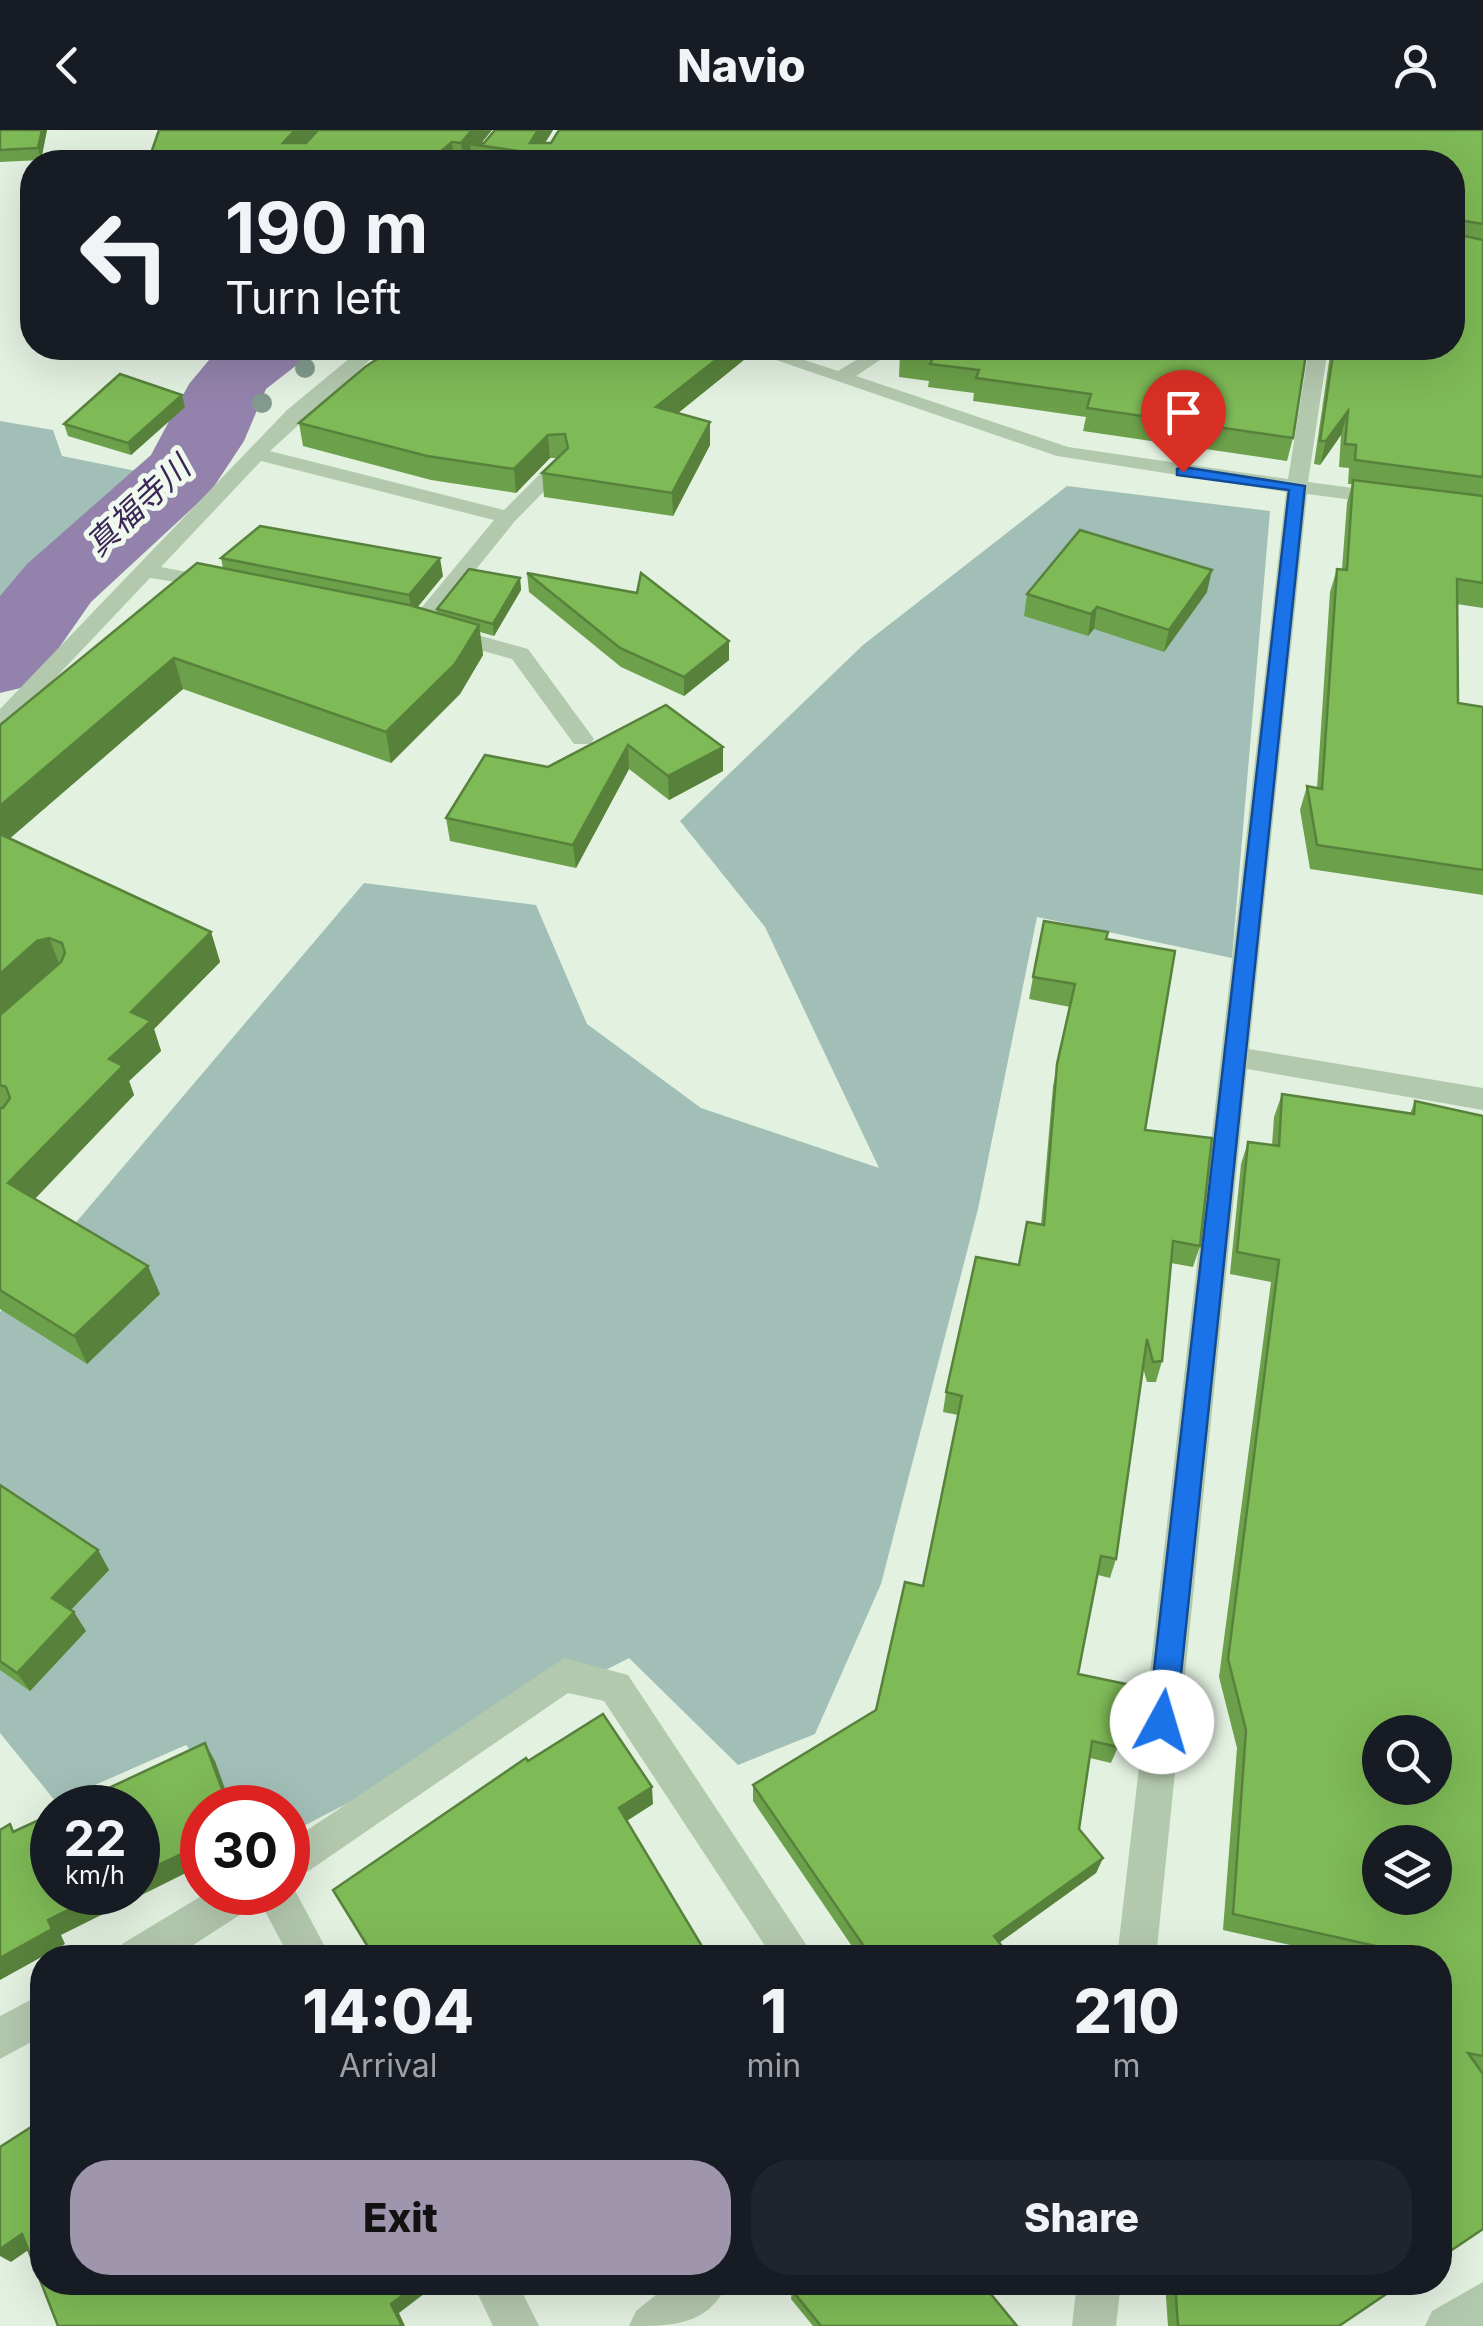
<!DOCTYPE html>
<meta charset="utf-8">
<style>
body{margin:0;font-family:Inter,"Noto Sans JP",sans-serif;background:#20242c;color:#f1f3f6;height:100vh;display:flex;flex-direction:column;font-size:38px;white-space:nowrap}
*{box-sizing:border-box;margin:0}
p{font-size:32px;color:#9ea1a6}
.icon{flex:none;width:55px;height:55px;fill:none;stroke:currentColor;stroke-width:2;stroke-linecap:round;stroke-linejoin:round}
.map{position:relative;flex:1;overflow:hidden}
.side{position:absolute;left:30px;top:1815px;width:1422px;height:350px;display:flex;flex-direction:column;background:#171b24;border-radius:40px;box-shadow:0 10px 40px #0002}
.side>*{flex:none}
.hud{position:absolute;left:20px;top:20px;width:1445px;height:210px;border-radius:40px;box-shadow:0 10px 40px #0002;background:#171b24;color:#f1f3f6;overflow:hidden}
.buttons{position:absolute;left:1362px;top:1585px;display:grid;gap:20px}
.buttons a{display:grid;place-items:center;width:90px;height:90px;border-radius:50%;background:#171b24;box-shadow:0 10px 40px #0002;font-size:50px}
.speed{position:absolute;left:30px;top:1655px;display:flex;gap:20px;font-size:50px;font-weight:700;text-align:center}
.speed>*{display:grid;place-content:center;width:130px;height:130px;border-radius:50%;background:#171b24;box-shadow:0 10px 40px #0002;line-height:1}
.speed small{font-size:25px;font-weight:400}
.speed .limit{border:15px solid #d22;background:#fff;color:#111}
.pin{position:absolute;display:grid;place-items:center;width:85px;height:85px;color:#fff;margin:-102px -42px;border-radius:50% 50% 50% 0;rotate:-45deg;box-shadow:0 0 10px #0007}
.pin .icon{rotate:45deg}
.me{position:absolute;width:110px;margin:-55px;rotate:6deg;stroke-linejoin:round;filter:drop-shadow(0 0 8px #0008)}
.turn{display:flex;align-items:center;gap:35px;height:210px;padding:0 40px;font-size:45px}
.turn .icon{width:130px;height:130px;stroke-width:2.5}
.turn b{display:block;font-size:70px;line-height:85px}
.eta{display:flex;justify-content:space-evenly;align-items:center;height:170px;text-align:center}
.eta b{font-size:60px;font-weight:800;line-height:70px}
.action{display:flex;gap:20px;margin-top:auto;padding:20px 40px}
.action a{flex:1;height:115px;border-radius:40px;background:#9f96ae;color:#111;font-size:40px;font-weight:800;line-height:115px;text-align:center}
.action a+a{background:#20242c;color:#f1f3f6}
header{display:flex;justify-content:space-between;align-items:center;height:130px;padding:0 40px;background:#171b24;font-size:45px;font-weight:800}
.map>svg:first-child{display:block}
</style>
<header><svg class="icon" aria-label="back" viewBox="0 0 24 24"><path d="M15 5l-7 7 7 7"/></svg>Navio<svg class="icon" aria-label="person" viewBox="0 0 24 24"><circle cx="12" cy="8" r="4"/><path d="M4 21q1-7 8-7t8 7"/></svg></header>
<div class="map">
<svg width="1483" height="2196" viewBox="0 0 1483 2196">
<rect width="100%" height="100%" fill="#e3f1e1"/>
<g fill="#a2bfb7">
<path d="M 0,291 L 53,300 L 62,326 L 146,343 L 174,365 L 0,503 Z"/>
<path d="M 1067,356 L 1270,381 L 1232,828 L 1037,787 L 978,1079 L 881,1454 L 815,1604 L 738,1635 L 629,1528 L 288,1704 L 288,1678 L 237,1677 L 186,1615 L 56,1672 L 0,1603 L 0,1182 L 364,753 L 536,775 L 587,894 L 701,978 L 879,1038 L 765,797 L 680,691 L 863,515 Z"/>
</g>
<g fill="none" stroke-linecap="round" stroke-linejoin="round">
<path fill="#9383ac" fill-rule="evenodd" d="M 219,218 L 310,218 L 298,234 L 266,259 L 244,311 L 211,361 L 91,472 L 33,555 L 0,563 L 0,466 L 27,434 L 151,325 L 189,254 Z"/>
<g fill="#b3c9ae" fill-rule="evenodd">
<path d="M 362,218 L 383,218 L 270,321 L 504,380 L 553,331 L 570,335 L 515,391 L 426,501 L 397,498 L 386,491 L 397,484 L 413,488 L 494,390 L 261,331 L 161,437 L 228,450 L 228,460 L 150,448 L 8,598 L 0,600 L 0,579 L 287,280 Z"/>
<path d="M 741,218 L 768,218 L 838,241 L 876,218 L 898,218 L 856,246 L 1068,317 L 1288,349 L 1309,218 L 1328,218 L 1308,352 L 1391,363 L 1401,369 L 1391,375 L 1307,364 L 1249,919 L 1483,958 L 1483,980 L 1247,939 L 1156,1828 L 1117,1828 L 1286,362 L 1057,326 Z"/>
<path d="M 445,496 L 528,519 L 594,609 L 590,614 L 574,614 L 512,529 L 437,508 L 437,498 Z"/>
<path d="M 564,1528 L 628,1545 L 815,1828 L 773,1828 L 604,1571 L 568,1563 L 291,1753 L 331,1828 L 290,1828 L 260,1772 L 173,1828 L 117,1828 L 122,1814 L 208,1762 L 288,1762 L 288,1713 Z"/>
<path d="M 42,1864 L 42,1906 L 0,1929 L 0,1886 Z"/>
<path d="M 472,2152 L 517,2152 L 539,2196 L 493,2196 Z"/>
<path d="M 672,2152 L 728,2152 C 709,2196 672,2196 629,2196 L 636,2181 Z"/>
<path d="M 1077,2152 L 1121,2152 L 1116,2196 L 1072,2196 Z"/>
<path d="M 1483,2152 L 1483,2196 L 1425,2196 L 1432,2181 Z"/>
</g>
</g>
<g fill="#829b8e">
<circle cx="305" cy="238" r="10"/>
<circle cx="262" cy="273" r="10"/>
</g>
<g fill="#6ca04a">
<path d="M 0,0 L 47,0 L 41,30 L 0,32 Z"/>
<path d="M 159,0 L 492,0 L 481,13 L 484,13 L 495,0 L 553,0 L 545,13 L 1483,0 L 1483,478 L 1457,474 L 1458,573 L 1483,577 L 1483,765 L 1310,739 L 1300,680 L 1307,656 L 1317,658 L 1330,462 L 1337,439 L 1342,439 L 1347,373 L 1352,354 L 1348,354 L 1349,338 L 1339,337 L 1341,305 L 1320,335 L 1314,334 L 1331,218 L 1452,218 L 1452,32 L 471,32 L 471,26 L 465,32 L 148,32 Z"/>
<path d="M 394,218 L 750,218 L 750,225 L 678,283 L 710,292 L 710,315 L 673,386 L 544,367 L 542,343 L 558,328 L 550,328 L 516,363 L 431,350 L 303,316 L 299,293 Z"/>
<path d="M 903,218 L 1293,308 L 1287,331 L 1083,301 L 1086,287 L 973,271 L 974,263 L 928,257 L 929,251 L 899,247 L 900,224 Z"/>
<path d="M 185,277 L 131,325 L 68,306 L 64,294 Z"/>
<path d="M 221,428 L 443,446 L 417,477 L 437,483 L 437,479 L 520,448 L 521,460 L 494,506 L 480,502 L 483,525 L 460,564 L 391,633 L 183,559 L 10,708 L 211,802 L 220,832 L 154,899 L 161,921 L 129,951 L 134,965 L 35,1069 L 160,1164 L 87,1234 L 0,1179 L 0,595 L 223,438 Z"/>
<path d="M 527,443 L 729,530 L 684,566 L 621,537 L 529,462 Z"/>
<path d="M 1207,462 L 1164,522 L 1094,499 L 1088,506 L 1024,486 L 1027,464 Z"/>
<path d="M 666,575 L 723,617 L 723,641 L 669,670 L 629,639 L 576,738 L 450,711 L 446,688 Z"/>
<path d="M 1106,809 L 1145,1000 L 1200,1116 L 1193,1137 L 1171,1133 L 1162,1231 L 1156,1252 L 1147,1252 L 1143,1238 L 1116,1429 L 1110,1448 L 1098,1445 L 1078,1544 L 1118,1617 L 1111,1633 L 1090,1628 L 1079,1699 L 1103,1728 L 1096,1743 L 999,1813 L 1002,1828 L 860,1828 L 753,1671 L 753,1655 L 876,1580 L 923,1456 L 958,1285 L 943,1282 L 946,1262 L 1041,1095 L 1053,956 L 1070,877 L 1029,869 L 1033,847 Z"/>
<path d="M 1282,964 L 1410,984 L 1415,971 L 1483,986 L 1483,1942 L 1481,1942 L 1483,2099 L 1440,1828 L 1348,1828 L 1223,1800 L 1237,1618 L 1219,1547 L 1271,1152 L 1230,1144 L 1241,1034 L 1248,1012 L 1272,1015 L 1274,987 Z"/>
<path d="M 0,1355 L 98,1420 L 109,1440 L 71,1480 L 86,1501 L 30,1561 L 0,1540 Z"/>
<path d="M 528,1631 L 653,1674 L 627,1691 L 709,1828 L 373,1828 L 333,1760 Z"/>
<path d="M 1165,2152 L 1404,2152 L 1339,2196 L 1168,2196 Z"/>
<path d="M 792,2160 L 1017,2196 L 813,2196 L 791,2169 Z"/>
</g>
<g fill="#58823c">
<path d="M 42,0 L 47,0 L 41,30 L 38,18 Z"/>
<path d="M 295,0 L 318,0 L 289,32 L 283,13 Z"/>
<path d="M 472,0 L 492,0 L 479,16 L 470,14 L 471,26 L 465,32 L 463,32 L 461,13 Z"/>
<path d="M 538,0 L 553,0 L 538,24 L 530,13 Z"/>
<path d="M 452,12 L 454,32 L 428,32 Z"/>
<path d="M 731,218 L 750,218 L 750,225 L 657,300 L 656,277 Z"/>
<path d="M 182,265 L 185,277 L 131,325 L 128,313 Z"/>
<path d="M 1348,281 L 1341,305 L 1320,335 L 1326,311 Z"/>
<path d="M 710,292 L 710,315 L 673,386 L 672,363 Z"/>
<path d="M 548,305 L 550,328 L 516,363 L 514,339 Z"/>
<path d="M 440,428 L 443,446 L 412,484 L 409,465 Z"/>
<path d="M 1212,440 L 1207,462 L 1164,522 L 1169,500 Z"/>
<path d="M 520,448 L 521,460 L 494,506 L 493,494 Z"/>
<path d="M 1097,477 L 1094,499 L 1088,506 L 1091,484 Z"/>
<path d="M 479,495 L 483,525 L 460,564 L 391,633 L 386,602 Z"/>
<path d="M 729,511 L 729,530 L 684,566 L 684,547 Z"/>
<path d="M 174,528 L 183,559 L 0,717 L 0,676 Z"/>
<path d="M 628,615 L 629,639 L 576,738 L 573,715 Z"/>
<path d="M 723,617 L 723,641 L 669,670 L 668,646 Z"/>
<path d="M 211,802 L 220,832 L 154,899 L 161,921 L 129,951 L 134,965 L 22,1082 L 8,1053 L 109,929 L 131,882 Z"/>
<path d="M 49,808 L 61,838 L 0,885 L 0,844 L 37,811 Z"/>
<path d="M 148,1136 L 160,1164 L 87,1234 L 74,1206 Z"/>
<path d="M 98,1420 L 109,1440 L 64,1487 L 52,1468 Z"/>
<path d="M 74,1482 L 86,1501 L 30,1561 L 17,1543 Z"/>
<path d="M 205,1613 L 215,1631 L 232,1678 L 229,1678 Z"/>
<path d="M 652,1657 L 653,1674 L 621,1694 L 619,1678 Z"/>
<path d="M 202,1701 L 202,1722 L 199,1724 L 202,1735 L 61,1805 L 65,1814 L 0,1850 L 0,1828 L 48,1790 L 103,1762 L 138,1762 L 138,1745 L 189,1708 Z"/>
<path d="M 1103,1728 L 1096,1743 L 989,1820 L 994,1806 Z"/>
<path d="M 22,2104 L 37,2114 L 11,2132 L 0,2126 L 0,2119 Z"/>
<path d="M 420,2152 L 425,2152 L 429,2160 L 399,2183 L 405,2196 L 402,2196 L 391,2174 Z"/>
</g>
<g fill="#7eba56" stroke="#58823c" stroke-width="2.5" fill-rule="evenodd">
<path d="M 0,0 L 42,0 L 38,18 L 0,20 Z"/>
<path d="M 159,0 L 295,0 L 283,13 L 306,13 L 318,0 L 472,0 L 461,13 L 452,12 L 428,32 L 148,32 Z"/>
<path d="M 495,0 L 538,0 L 530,13 L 551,13 L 559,0 L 1483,0 L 1483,94 L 1459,90 L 1455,104 L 1483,110 L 1483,347 L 1355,330 L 1356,315 L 1345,314 L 1348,281 L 1326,311 L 1320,311 L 1334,218 L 1452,218 L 1452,32 L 568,32 L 572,29 L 470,14 L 484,13 Z"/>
<path d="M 394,218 L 731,218 L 656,277 L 710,292 L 672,363 L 542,343 L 568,318 L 565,304 L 548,305 L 514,339 L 427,326 L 299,293 L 365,237 Z"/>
<path d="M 903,218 L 1307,218 L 1293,308 L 1087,278 L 1091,264 L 976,248 L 979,240 L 930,234 L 933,228 L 900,224 Z"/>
<path d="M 120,244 L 182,265 L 128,313 L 64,294 Z"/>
<path d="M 1353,350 L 1483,366 L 1483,453 L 1457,449 L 1458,573 L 1483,577 L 1483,740 L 1317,715 L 1307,656 L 1322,659 L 1337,439 L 1347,440 Z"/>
<path d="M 260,396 L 440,428 L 409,465 L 221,428 Z"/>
<path d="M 1080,400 L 1212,440 L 1169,500 L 1097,477 L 1091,484 L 1027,464 Z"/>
<path d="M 197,433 L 409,475 L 479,495 L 455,534 L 386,602 L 174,528 L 0,676 L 0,595 Z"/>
<path d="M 469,439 L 520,448 L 493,494 L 437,479 Z"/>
<path d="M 527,443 L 637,463 L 641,443 L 729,511 L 684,547 L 620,518 Z"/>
<path d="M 666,575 L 723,617 L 668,646 L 628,615 L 573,715 L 446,688 L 485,625 L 548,637 Z"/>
<path d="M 0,704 L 211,802 L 131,882 L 151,891 L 109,929 L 123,936 L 8,1053 L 148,1136 L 74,1206 L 0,1160 L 0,978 L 3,978 L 10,968 L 6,957 L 0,955 L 0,885 L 61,832 L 65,823 L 62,813 L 49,808 L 37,811 L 0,844 Z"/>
<path d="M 1044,791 L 1108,802 L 1106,809 L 1175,821 L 1145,1000 L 1212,1008 L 1200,1116 L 1173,1111 L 1162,1231 L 1153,1232 L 1147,1209 L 1116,1429 L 1101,1426 L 1078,1544 L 1126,1554 L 1118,1617 L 1092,1611 L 1079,1699 L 1103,1728 L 994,1806 L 1005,1820 L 996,1828 L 872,1828 L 753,1655 L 876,1580 L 905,1452 L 923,1456 L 962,1266 L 946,1262 L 976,1127 L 1019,1135 L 1027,1092 L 1044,1095 L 1057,934 L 1075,854 L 1033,847 Z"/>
<path d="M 1282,964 L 1414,984 L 1415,971 L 1483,986 L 1483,1926 L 1468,1923 L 1483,1944 L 1483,2099 L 1440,2128 L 1440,1828 L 1407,1828 L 1407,1823 L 1233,1784 L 1246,1600 L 1228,1529 L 1279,1130 L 1237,1122 L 1248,1012 L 1279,1016 ZM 1380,1602 L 1435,1602 L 1435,1658 L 1380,1658 ZM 1380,1712 L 1435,1712 L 1435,1768 L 1380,1768 Z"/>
<path d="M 0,1355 L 98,1420 L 52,1468 L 74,1482 L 17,1543 L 0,1531 Z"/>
<path d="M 603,1584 L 652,1657 L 619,1678 L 709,1828 L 375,1828 L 333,1760 L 526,1628 L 528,1631 Z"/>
<path d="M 205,1613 L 229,1678 L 202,1678 L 202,1701 L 189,1708 L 192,1719 L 138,1745 L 138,1678 L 66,1678 Z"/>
<path d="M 52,1684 L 52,1762 L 103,1762 L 48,1790 L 52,1799 L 0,1828 L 0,1700 L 10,1694 L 13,1702 Z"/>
<path d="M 42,1990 L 42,2152 L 420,2152 L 391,2174 L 402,2196 L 58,2196 L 22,2104 L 0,2119 L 0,2017 Z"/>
<path d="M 800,2152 L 981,2152 L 1017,2196 L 821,2196 L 792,2160 Z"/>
<path d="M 1175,2152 L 1404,2152 L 1339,2196 L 1178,2196 Z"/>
</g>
<path fill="#1a73e8" stroke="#114b97" stroke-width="2.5" d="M 1183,337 L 1305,356 L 1176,1592 L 1172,1602 L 1162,1606 L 1152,1602 L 1148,1592 L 1289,360 L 1177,345 L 1177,339 Z"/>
<g text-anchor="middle" stroke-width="10" stroke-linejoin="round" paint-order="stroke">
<g font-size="32" font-style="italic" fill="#3a2556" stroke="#eff9ed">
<text transform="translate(138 376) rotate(-43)" y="11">真福寺川</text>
</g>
</g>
</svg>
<div class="buttons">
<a><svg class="icon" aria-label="search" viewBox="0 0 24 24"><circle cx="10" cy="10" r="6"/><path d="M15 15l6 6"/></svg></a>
<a><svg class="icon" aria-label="layers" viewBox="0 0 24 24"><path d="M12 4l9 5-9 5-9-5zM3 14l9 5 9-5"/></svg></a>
</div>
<div class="speed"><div>22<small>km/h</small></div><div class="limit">30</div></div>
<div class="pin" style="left:1183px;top:342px;background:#d93025"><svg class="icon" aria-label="arrive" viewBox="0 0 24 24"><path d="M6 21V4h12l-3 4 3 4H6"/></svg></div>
<svg class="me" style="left:1162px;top:1592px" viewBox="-20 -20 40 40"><circle r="19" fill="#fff"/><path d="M0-13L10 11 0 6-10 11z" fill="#1a73e8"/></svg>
<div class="hud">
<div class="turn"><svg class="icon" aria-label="left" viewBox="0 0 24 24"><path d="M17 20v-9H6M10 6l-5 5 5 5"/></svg><div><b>190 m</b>Turn left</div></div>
</div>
<section class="side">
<div class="eta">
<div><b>14:04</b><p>Arrival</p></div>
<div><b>1</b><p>min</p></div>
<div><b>210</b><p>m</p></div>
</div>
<div class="action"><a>Exit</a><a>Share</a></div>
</section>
</div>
